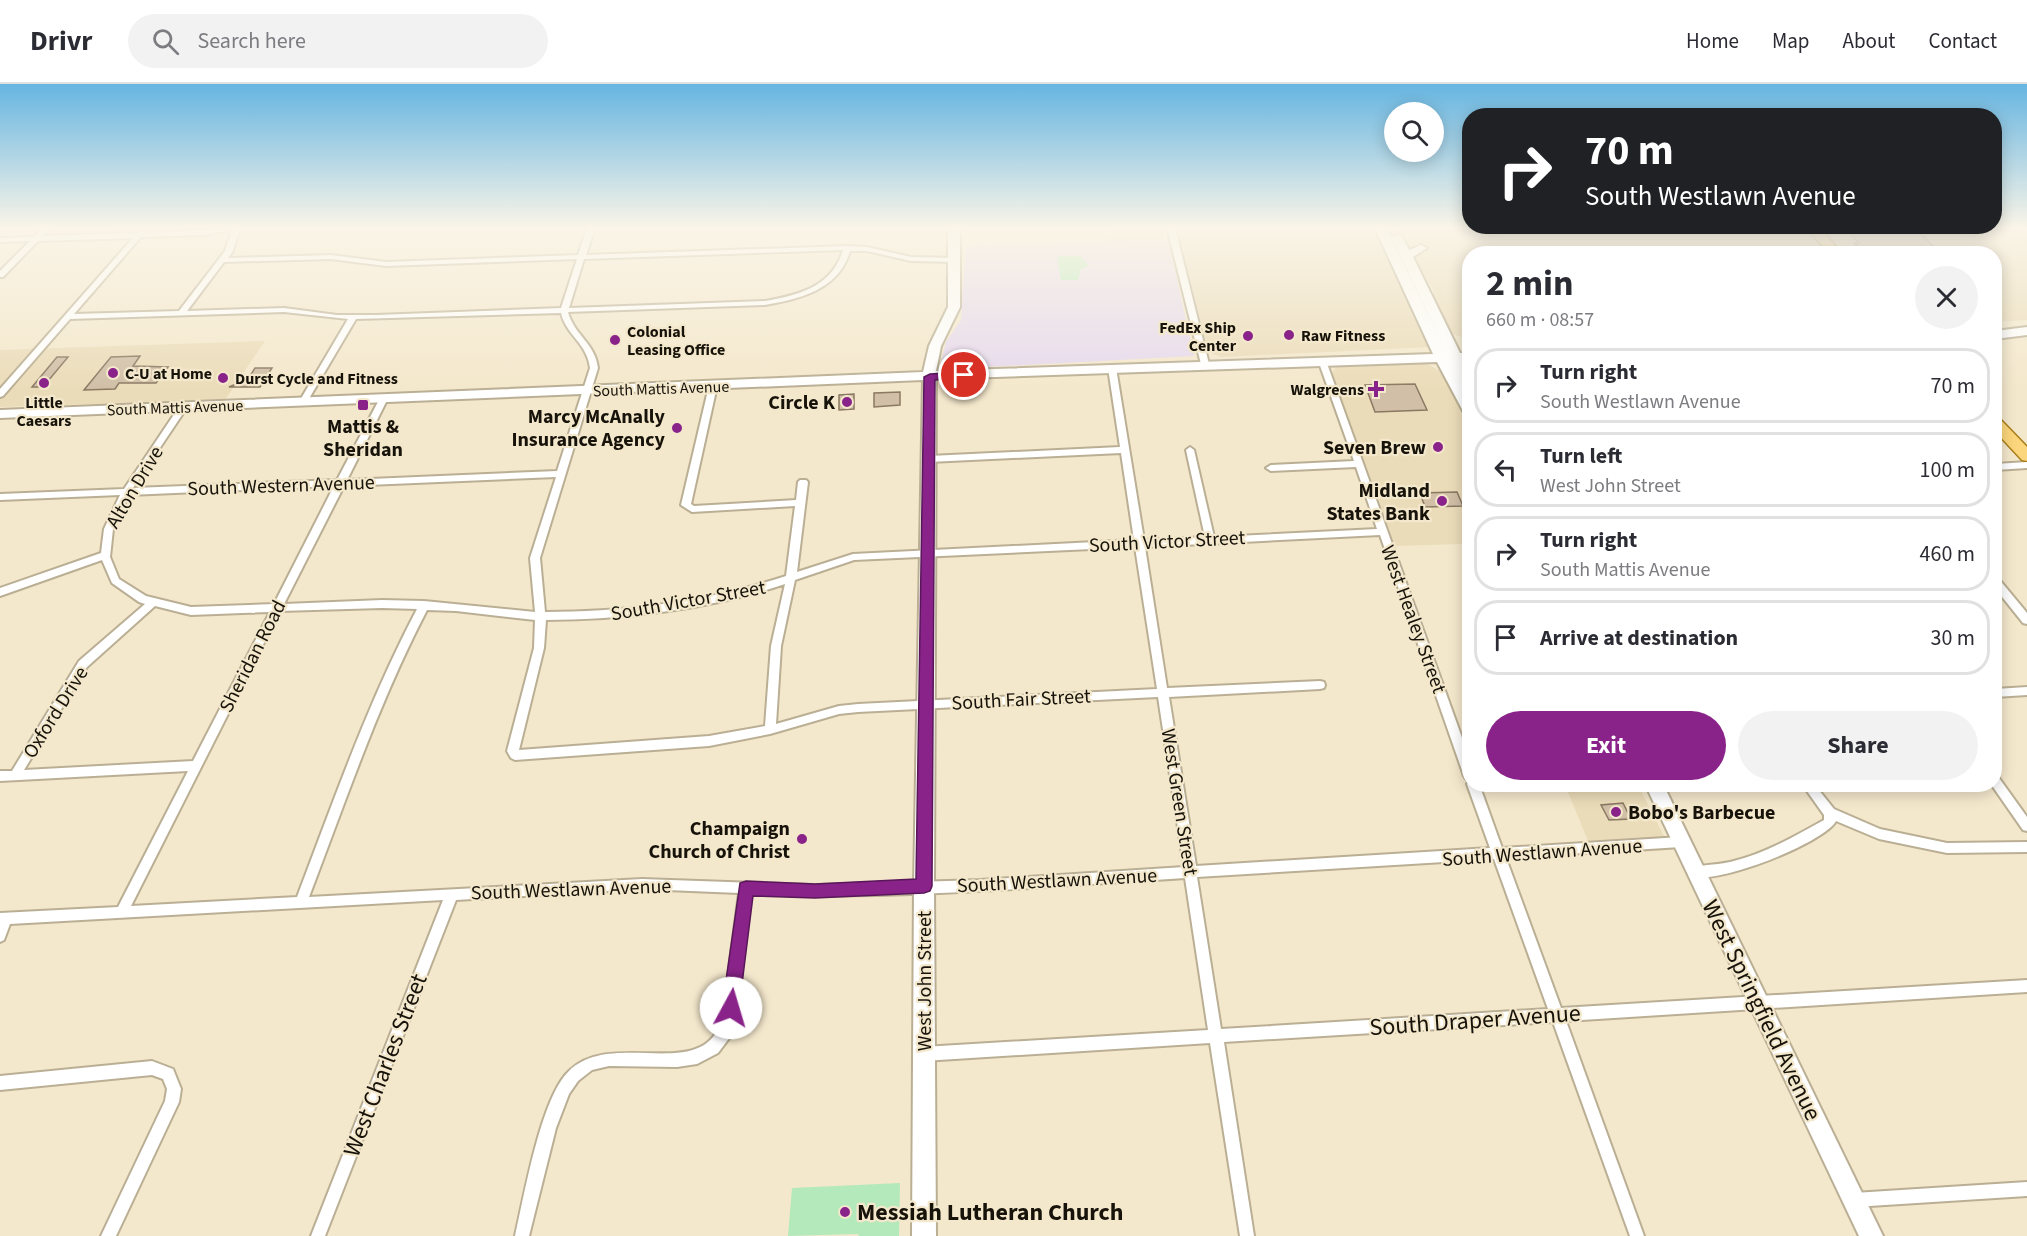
<!DOCTYPE html>
<meta charset="utf-8">
<style>
body{margin:0;font-family:"Source Sans 3",sans-serif;background:#f2f2f3;color:#2b2b33;height:100vh;display:flex;flex-direction:column;font-size:22px;white-space:nowrap}
*{box-sizing:border-box;margin:0}
p{font-size:20px;color:#7c7c81}
.icon{flex:none;width:33px;height:33px;fill:none;stroke:currentColor;stroke-width:2;stroke-linecap:round;stroke-linejoin:round}
.map{position:relative;flex:1;overflow:hidden}
.details{position:absolute;left:1462px;top:162px;width:540px;height:546px;display:flex;flex-direction:column;background:#fff;border-radius:24px;box-shadow:0 3px 15px #0003}
.details>*{flex:none}
.guide{position:absolute;left:1462px;top:24px;width:540px;height:126px;border-radius:24px;box-shadow:0 3px 15px #0003;background:#202124;color:#fff;overflow:hidden}
.controls{position:absolute;left:1384px;top:18px;display:grid;gap:12px}
.controls a{display:grid;place-items:center;width:60px;height:60px;border-radius:50%;background:#fff;box-shadow:0 3px 15px #0003;font-size:30px}
.pin{position:absolute;display:grid;place-items:center;width:51px;height:51px;color:#fff;margin:-26px;border:3px solid #fff;border-radius:50%;box-shadow:0 2px 6px #0007}
.me{position:absolute;width:66px;margin:-33px;rotate:6deg;stroke-linejoin:round;filter:drop-shadow(0 0 4px #0008)}
.turn{display:flex;align-items:center;gap:21px;height:126px;padding:0 24px;font-size:27px}
.turn .icon{width:78px;height:78px;stroke-width:2.5}
.turn b{display:block;font-size:42px;line-height:51px}
.round{display:grid;place-items:center;flex:none;width:63px;height:63px;border-radius:32px;background:#f2f2f3}
.summary{display:flex;align-items:center;justify-content:space-between;height:102px;padding:0 24px}
h1{font-size:36px;font-weight:700;line-height:45px}
.button{display:flex;gap:12px;margin-top:auto;padding:12px 24px}
.button a{flex:1;height:69px;border-radius:36px;background:#892389;color:#fff;font-size:24px;font-weight:700;line-height:69px;text-align:center}
.button a+a{background:#f2f2f3;color:#2b2b33}
ul{padding:0;list-style:none}
li{display:flex;align-items:center;gap:18px;height:75px;margin:0 12px 9px;padding:0 12px;border:3px solid #e1e1e2;border-radius:24px}
li div{flex:1}
li b{display:block;font-size:22px}
li em{font-style:normal}
header{display:flex;align-items:center;gap:36px;box-sizing:border-box;height:84px;padding:0 30px;background:#fff;border-bottom:2px solid #e1e1e2}
header strong{font-size:28px}
nav{display:flex;gap:33px;margin-inline-start:auto;font-size:21px}
.search{width:420px;height:54px;background:#f2f2f3;display:flex;align-items:center;gap:15px;box-sizing:border-box;padding:0 21px;border-radius:33px;color:#7c7c81;font-size:22px}
.map>svg:first-child{display:block}
</style>
<header>
<strong>Drivr</strong>
<div class="search"><svg class="icon" aria-label="search" viewBox="0 0 24 24"><circle cx="10" cy="10" r="6"/><path d="M15 15l6 6"/></svg>Search here</div>
<nav><a>Home</a><a>Map</a><a>About</a><a>Contact</a></nav>
</header>
<div class="map">
<svg width="2027" height="1152" viewBox="0 0 2027 1152">
<rect width="100%" height="100%" fill="#f4e8cc"/>
<g fill="#ebdcb9">
<path d="M 1106,144 L 1163,144 L 1165,156 L 1108,157 Z"/>
<path d="M 1177,144 L 1376,144 L 1430,263 L 1221,273 L 1213,270 L 1206,258 Z"/>
<path d="M 1398,144 L 1808,144 L 1830,169 L 1470,170 L 1470,256 L 1453,250 L 1447,243 L 1437,224 L 1433,206 Z"/>
<path d="M 1819,144 L 2027,144 L 2027,236 L 1995,238 L 1995,170 L 1843,169 Z"/>
<path d="M 265,257 L 225,316 L 0,323 L 0,266 Z"/>
<path d="M 1409,278 L 1427,280 L 1440,287 L 1470,340 L 1470,475 L 1463,460 L 1395,462 L 1332,289 L 1338,281 Z"/>
<path d="M 1565,701 L 1638,701 L 1671,766 L 1594,771 Z"/>
</g>
<path fill="#e6d9ed" d="M 1168,155 L 1194,272 L 948,285 L 940,282 L 946,258 L 961,236 L 966,161 Z"/>
<g fill="#b4e9bb">
<path d="M 1057,172 L 1080,172 L 1089,182 L 1081,185 L 1078,196 L 1061,196 Z"/>
<path d="M 900,1099 L 899,1152 L 859,1152 L 858,1150 L 788,1152 L 792,1104 Z"/>
</g>
<g fill="#d1bfa7" stroke="#8a7963" stroke-width="1.5">
<path d="M 1845,144 L 1915,144 L 1941,170 L 1865,170 L 1854,159 L 1859,159 Z"/>
<path d="M 140,272 L 133,282 L 168,283 L 156,299 L 119,299 L 115,305 L 84,306 L 111,273 Z"/>
<path d="M 57,273 L 68,273 L 43,303 L 32,303 Z"/>
<path d="M 255,284 L 272,284 L 260,303 L 229,303 L 248,295 Z"/>
<path d="M 1415,300 L 1427,326 L 1375,328 L 1365,301 Z"/>
<path d="M 900,308 L 900,321 L 874,323 L 874,309 Z"/>
<path d="M 854,310 L 854,325 L 839,326 L 839,311 Z"/>
<path d="M 1457,408 L 1463,422 L 1425,423 L 1420,409 Z"/>
<path d="M 1623,719 L 1631,735 L 1609,736 L 1601,721 Z"/>
</g>
<g fill="none" stroke-linecap="round" stroke-linejoin="round">
<defs>
<g id="street">
<path d="M 43,144 L 51,144 L 43,152 L 137,149 L 142,146 L 145,146 L 145,149 L 240,144 L 233,167 L 228,174 L 331,171 L 386,178 L 578,171 L 587,144 L 595,144 L 586,171 L 847,162 L 867,163 L 911,173 L 958,174 L 958,178 L 955,178 L 911,177 L 867,167 L 850,167 C 839,205 801,215 765,221 L 568,228 C 574,251 595,259 598,284 L 540,474 L 545,528 C 626,528 710,517 786,492 L 795,422 L 692,428 L 681,421 L 709,302 L 713,299 L 717,302 L 691,420 L 694,422 L 796,416 L 798,398 L 800,396 L 806,396 L 808,398 L 797,488 L 853,470 L 1134,456 L 1121,369 L 929,378 L 925,375 L 929,372 L 1120,363 L 1108,284 L 1112,282 L 1116,284 L 1144,456 L 1205,453 L 1186,366 L 1190,363 L 1194,366 L 1214,453 L 1377,445 L 1356,383 L 1271,387 L 1266,384 L 1271,381 L 1354,377 L 1318,276 L 1319,274 L 1325,274 L 1470,676 L 1470,700 L 1479,700 L 1502,764 L 1681,753 L 1685,754 L 1687,758 L 1685,762 L 1681,763 L 1506,774 L 1561,924 L 2027,896 L 2027,908 L 1566,937 L 1644,1152 L 1630,1152 L 1553,938 L 1224,958 L 1254,1152 L 1240,1152 L 1210,959 L 923,977 L 918,975 L 916,970 L 918,965 L 923,963 L 1208,946 L 1185,794 C 1041,803 896,816 751,810 L 736,930 L 730,953 L 718,969 L 697,980 L 677,983 L 609,982 L 592,986 L 578,997 L 569,1010 L 556,1044 L 529,1152 L 515,1152 C 524,1113 541,1013 569,987 C 614,943 709,1003 723,930 L 739,809 L 642,805 L 456,816 L 325,1152 L 311,1152 L 443,816 L 10,840 L 4,856 L 0,858 L 0,829 L 118,823 L 188,687 L 0,697 L 0,687 L 12,687 L 79,577 L 145,520 L 139,518 L 112,499 L 102,476 L 0,512 L 0,504 L 101,469 L 104,445 L 120,411 L 0,416 L 0,410 L 124,405 L 181,320 L 184,319 L 188,322 L 133,404 L 337,396 L 380,314 L 384,311 L 388,314 L 347,396 L 557,387 L 590,284 C 587,259 566,251 561,229 L 356,235 L 307,318 L 303,321 L 299,318 L 348,235 L 284,228 L 70,235 L 3,312 L 0,313 L 0,305 L 133,154 L 38,157 L 3,193 L 0,193 L 0,187 L 30,157 L 0,158 L 0,154 L 34,153 ZM 232,146 L 225,167 L 179,227 L 74,230 L 141,153 L 203,151 ZM 843,166 C 832,203 799,211 765,217 L 569,224 L 584,175 ZM 331,175 L 386,182 L 577,175 L 561,224 L 376,231 L 337,231 L 284,224 L 187,227 L 224,178 ZM 556,393 L 530,474 L 535,528 L 424,517 L 382,516 L 284,520 L 344,402 ZM 334,402 L 274,520 L 191,523 L 146,512 L 119,495 L 110,473 L 113,445 L 129,411 ZM 1380,451 L 1464,692 L 1466,695 L 1469,696 L 1467,700 L 1490,764 L 1196,782 L 1169,613 L 1320,605 L 1324,604 L 1325,601 L 1324,598 L 1320,597 L 1167,604 L 1145,463 ZM 1135,463 L 1157,605 L 858,620 L 839,622 L 776,640 L 781,562 L 795,496 L 854,476 ZM 785,500 L 771,562 L 765,642 L 709,652 L 519,666 L 544,564 L 546,536 C 623,536 711,525 785,500 ZM 155,522 L 191,531 L 270,528 L 193,677 L 24,686 L 87,583 ZM 382,524 L 417,525 C 368,618 334,716 297,813 L 131,822 L 280,527 ZM 427,526 L 456,527 L 535,536 L 534,564 L 507,667 L 511,674 L 515,676 L 709,662 L 770,650 L 839,630 L 858,628 L 1158,613 L 1184,783 L 980,796 L 815,801 L 642,795 L 309,813 C 346,716 379,618 427,526 ZM 1494,775 L 1548,925 L 1221,945 L 1197,793 Z"/>
<path d="M 1167,144 L 1175,144 L 1209,280 L 1208,282 L 1202,282 L 1201,280 Z"/>
<path d="M 2027,378 L 2027,384 L 1995,386 L 1995,380 Z"/>
<path d="M 1995,493 L 1998,494 L 2027,529 L 2027,540 L 2023,539 L 1995,504 Z"/>
<path d="M 2027,603 L 2027,611 L 1995,613 L 1995,605 Z"/>
<path d="M 1995,692 L 1999,694 L 2027,733 L 2027,747 L 2023,746 L 1991,700 L 1995,700 Z"/>
<path d="M 1802,700 L 1814,700 L 1834,725 L 1880,745 L 1947,759 L 2027,758 L 2027,768 L 1947,769 L 1879,755 L 1836,737 C 1824,759 1717,801 1692,792 L 1690,788 L 1692,784 C 1705,780 1720,781 1734,777 C 1766,769 1795,752 1824,736 L 1824,731 Z"/>
<path d="M 152,977 L 173,985 L 181,1005 L 179,1018 L 116,1152 L 101,1152 L 165,1017 L 167,1005 L 163,995 L 152,991 L 0,1006 L 0,992 Z"/>
<path d="M 2027,1098 L 2027,1112 L 1854,1123 L 1849,1121 L 1847,1116 L 1849,1111 L 1854,1109 Z"/>
</g>
<g id="secondary">
<path d="M 948,144 L 960,144 L 960,223 L 941,262 L 936,287 L 1433,270 L 1375,144 L 1387,144 L 1447,270 L 1391,153 L 1401,151 L 1409,166 L 1421,161 L 1427,164 L 1413,173 L 1460,269 L 1470,269 L 1470,277 L 1464,277 L 1470,290 L 1470,307 L 1465,306 L 1449,277 L 1470,315 L 1470,331 L 1463,327 L 1437,278 L 936,295 L 934,802 L 936,1152 L 912,1152 L 914,802 L 923,296 L 0,334 L 0,326 L 923,288 L 929,262 L 948,223 Z"/>
<path d="M 2027,243 L 2027,251 L 1995,255 L 1995,247 Z"/>
<path d="M 1645,700 L 1663,700 L 1883,1152 L 1859,1152 Z"/>
</g>
<g id="primary">
<path d="M 1807,144 L 1820,144 L 1842,170 L 1829,170 Z"/>
<path d="M 1995,333 L 2000,335 L 2027,363 L 2027,377 L 2022,376 L 1995,347 Z"/>
</g>
</defs>
<use href="#street" stroke="#baaf94" stroke-width="4"/>
<use href="#secondary" stroke="#baaf94" stroke-width="4"/>
<use href="#primary" stroke="#ab801c" stroke-width="3"/>
<use href="#street" fill="#fff" fill-rule="evenodd"/>
<use href="#secondary" fill="#fff" fill-rule="evenodd"/>
<use href="#primary" fill="#fcd67c" fill-rule="evenodd"/>
</g>
<linearGradient id="sky" x2="0" y2="1"><stop stop-color="#66b5e1"/><stop offset="0.47" stop-color="#faf5e8"/><stop offset="1" stop-color="#faf5e8" stop-opacity="0"/></linearGradient>
<rect width="2027" height="305" fill="url(#sky)"/>
<path fill="#892389" stroke="#591759" stroke-width="1.5" d="M 964,288 L 967,289 L 967,293 L 935,296 L 932,802 L 930,807 L 924,809 L 815,814 L 753,812 L 739,924 L 737,930 L 731,932 L 725,930 L 722,924 L 740,799 L 746,797 L 815,800 L 916,795 L 924,293 L 930,290 Z"/>
<g fill="#892389" stroke="#f4e8cc" stroke-width="2">
<circle cx="1289" cy="251" r="6"/>
<circle cx="1248" cy="252" r="6"/>
<circle cx="615" cy="256" r="6"/>
<circle cx="113" cy="289" r="6"/>
<circle cx="223" cy="294" r="6"/>
<circle cx="44" cy="299" r="6"/>
<path d="M1373 296h6v6h6v6h-6v6h-6v-6h-6v-6h6z"/>
<circle cx="847" cy="318" r="6"/>
<rect x="357" y="315" width="12" height="12" rx="3"/>
<circle cx="677" cy="344" r="6"/>
<circle cx="1438" cy="363" r="6"/>
<circle cx="1442" cy="417" r="6"/>
<circle cx="1616" cy="728" r="6"/>
<circle cx="802" cy="755" r="6"/>
<circle cx="845" cy="1128" r="6"/>
</g>
<g text-anchor="middle" stroke-width="4.5" stroke-linejoin="round" paint-order="stroke">
<g font-size="16" font-weight="bold" fill="#17130a" stroke="#f4e8cc" text-anchor="start">
<text x="1236" y="249" text-anchor="end">FedEx Ship<tspan x="1236" dy="18">Center</tspan></text>
<text x="627" y="253">Colonial<tspan x="627" dy="18">Leasing Office</tspan></text>
<text x="1301" y="257">Raw Fitness</text>
<text x="125" y="295">C-U at Home</text>
<text x="235" y="300">Durst Cycle and Fitness</text>
<text x="1364" y="311" text-anchor="end">Walgreens</text>
<text x="44" y="324" text-anchor="middle">Little<tspan x="44" dy="18">Caesars</tspan></text>
</g>
<g font-size="16" fill="#17130a" stroke="#f4e8cc">
<text transform="translate(661 304) rotate(-2)" y="6">South Mattis Avenue</text>
<text transform="translate(175 323) rotate(-2)" y="6">South Mattis Avenue</text>
</g>
<g font-size="20" font-weight="bold" fill="#17130a" stroke="#f4e8cc" text-anchor="end">
<text x="835" y="325">Circle K</text>
<text x="665" y="339">Marcy McAnally<tspan x="665" dy="23">Insurance Agency</tspan></text>
<text x="363" y="349" text-anchor="middle">Mattis &amp;<tspan x="363" dy="23">Sheridan</tspan></text>
<text x="1426" y="370">Seven Brew</text>
<text x="1430" y="413">Midland<tspan x="1430" dy="23">States Bank</tspan></text>
<text x="1628" y="735" text-anchor="start">Bobo's Barbecue</text>
<text x="790" y="751">Champaign<tspan x="790" dy="23">Church of Christ</tspan></text>
</g>
<g font-size="20" fill="#17130a" stroke="#f4e8cc">
<text transform="translate(281 401) rotate(-2)" y="7">South Western Avenue</text>
<text transform="translate(134 403) rotate(-59)" y="7">Alton Drive</text>
<text transform="translate(1167 457) rotate(-3)" y="7">South Victor Street</text>
<text transform="translate(688 516) rotate(-10)" y="7">South Victor Street</text>
<text transform="translate(1414 535) rotate(70)" y="7">West Healey Street</text>
<text transform="translate(252 572) rotate(-63)" y="7">Sheridan Road</text>
<text transform="translate(1021 615) rotate(-3)" y="7">South Fair Street</text>
<text transform="translate(55 628) rotate(-58)" y="7">Oxford Drive</text>
<text transform="translate(1180 718) rotate(81)" y="7">West Green Street</text>
<text transform="translate(1542 768) rotate(-4)" y="7">South Westlawn Avenue</text>
<text transform="translate(1057 796) rotate(-3)" y="7">South Westlawn Avenue</text>
<text transform="translate(571 805) rotate(-2)" y="7">South Westlawn Avenue</text>
<text transform="translate(924 897) rotate(-90)" y="7">West John Street</text>
</g>
<g font-size="24" fill="#17130a" stroke="#f4e8cc">
<text transform="translate(1762 926) rotate(64)" y="8">West Springfield Avenue</text>
<text transform="translate(1475 936) rotate(-4)" y="8">South Draper Avenue</text>
<text transform="translate(385 981) rotate(-69)" y="8">West Charles Street</text>
</g>
<g font-size="24" font-weight="bold" fill="#17130a" stroke="#f4e8cc" text-anchor="start">
<text x="857" y="1136">Messiah Lutheran Church</text>
</g>
</g>
</svg>
<div class="controls">
<a><svg class="icon" aria-label="search" viewBox="0 0 24 24"><circle cx="10" cy="10" r="6"/><path d="M15 15l6 6"/></svg></a>
</div>
<div class="pin" style="left:964px;top:291px;background:#d93025"><svg class="icon" aria-label="arrive" viewBox="0 0 24 24"><path d="M6 21V4h12l-3 4 3 4H6"/></svg></div>
<svg class="me" style="left:731px;top:924px" viewBox="-20 -20 40 40"><circle r="19" fill="#fff"/><path d="M0-13L10 11 0 6-10 11z" fill="#892389"/></svg>
<div class="guide">
<div class="turn"><svg class="icon" aria-label="right" viewBox="0 0 24 24"><path d="M7 20v-9h11M14 6l5 5-5 5"/></svg><div><b>70 m</b>South Westlawn Avenue</div></div>
</div>
<section class="details">
<div class="summary"><div><h1>2 min</h1><p>660 m · 08:57</p></div><a class="round"><svg class="icon" aria-label="close" viewBox="0 0 24 24"><path d="M6 6l12 12M18 6L6 18"/></svg></a></div>
<ul>
<li><svg class="icon" aria-label="right" viewBox="0 0 24 24"><path d="M7 20v-9h11M14 6l5 5-5 5"/></svg><div><b>Turn right</b><p>South Westlawn Avenue</p></div><em>70 m</em></li>
<li><svg class="icon" aria-label="left" viewBox="0 0 24 24"><path d="M17 20v-9H6M10 6l-5 5 5 5"/></svg><div><b>Turn left</b><p>West John Street</p></div><em>100 m</em></li>
<li><svg class="icon" aria-label="right" viewBox="0 0 24 24"><path d="M7 20v-9h11M14 6l5 5-5 5"/></svg><div><b>Turn right</b><p>South Mattis Avenue</p></div><em>460 m</em></li>
<li><svg class="icon" aria-label="arrive" viewBox="0 0 24 24"><path d="M6 21V4h12l-3 4 3 4H6"/></svg><div><b>Arrive at destination</b></div><em>30 m</em></li>
</ul>
<div class="button"><a>Exit</a><a>Share</a></div>
</section>
</div>
